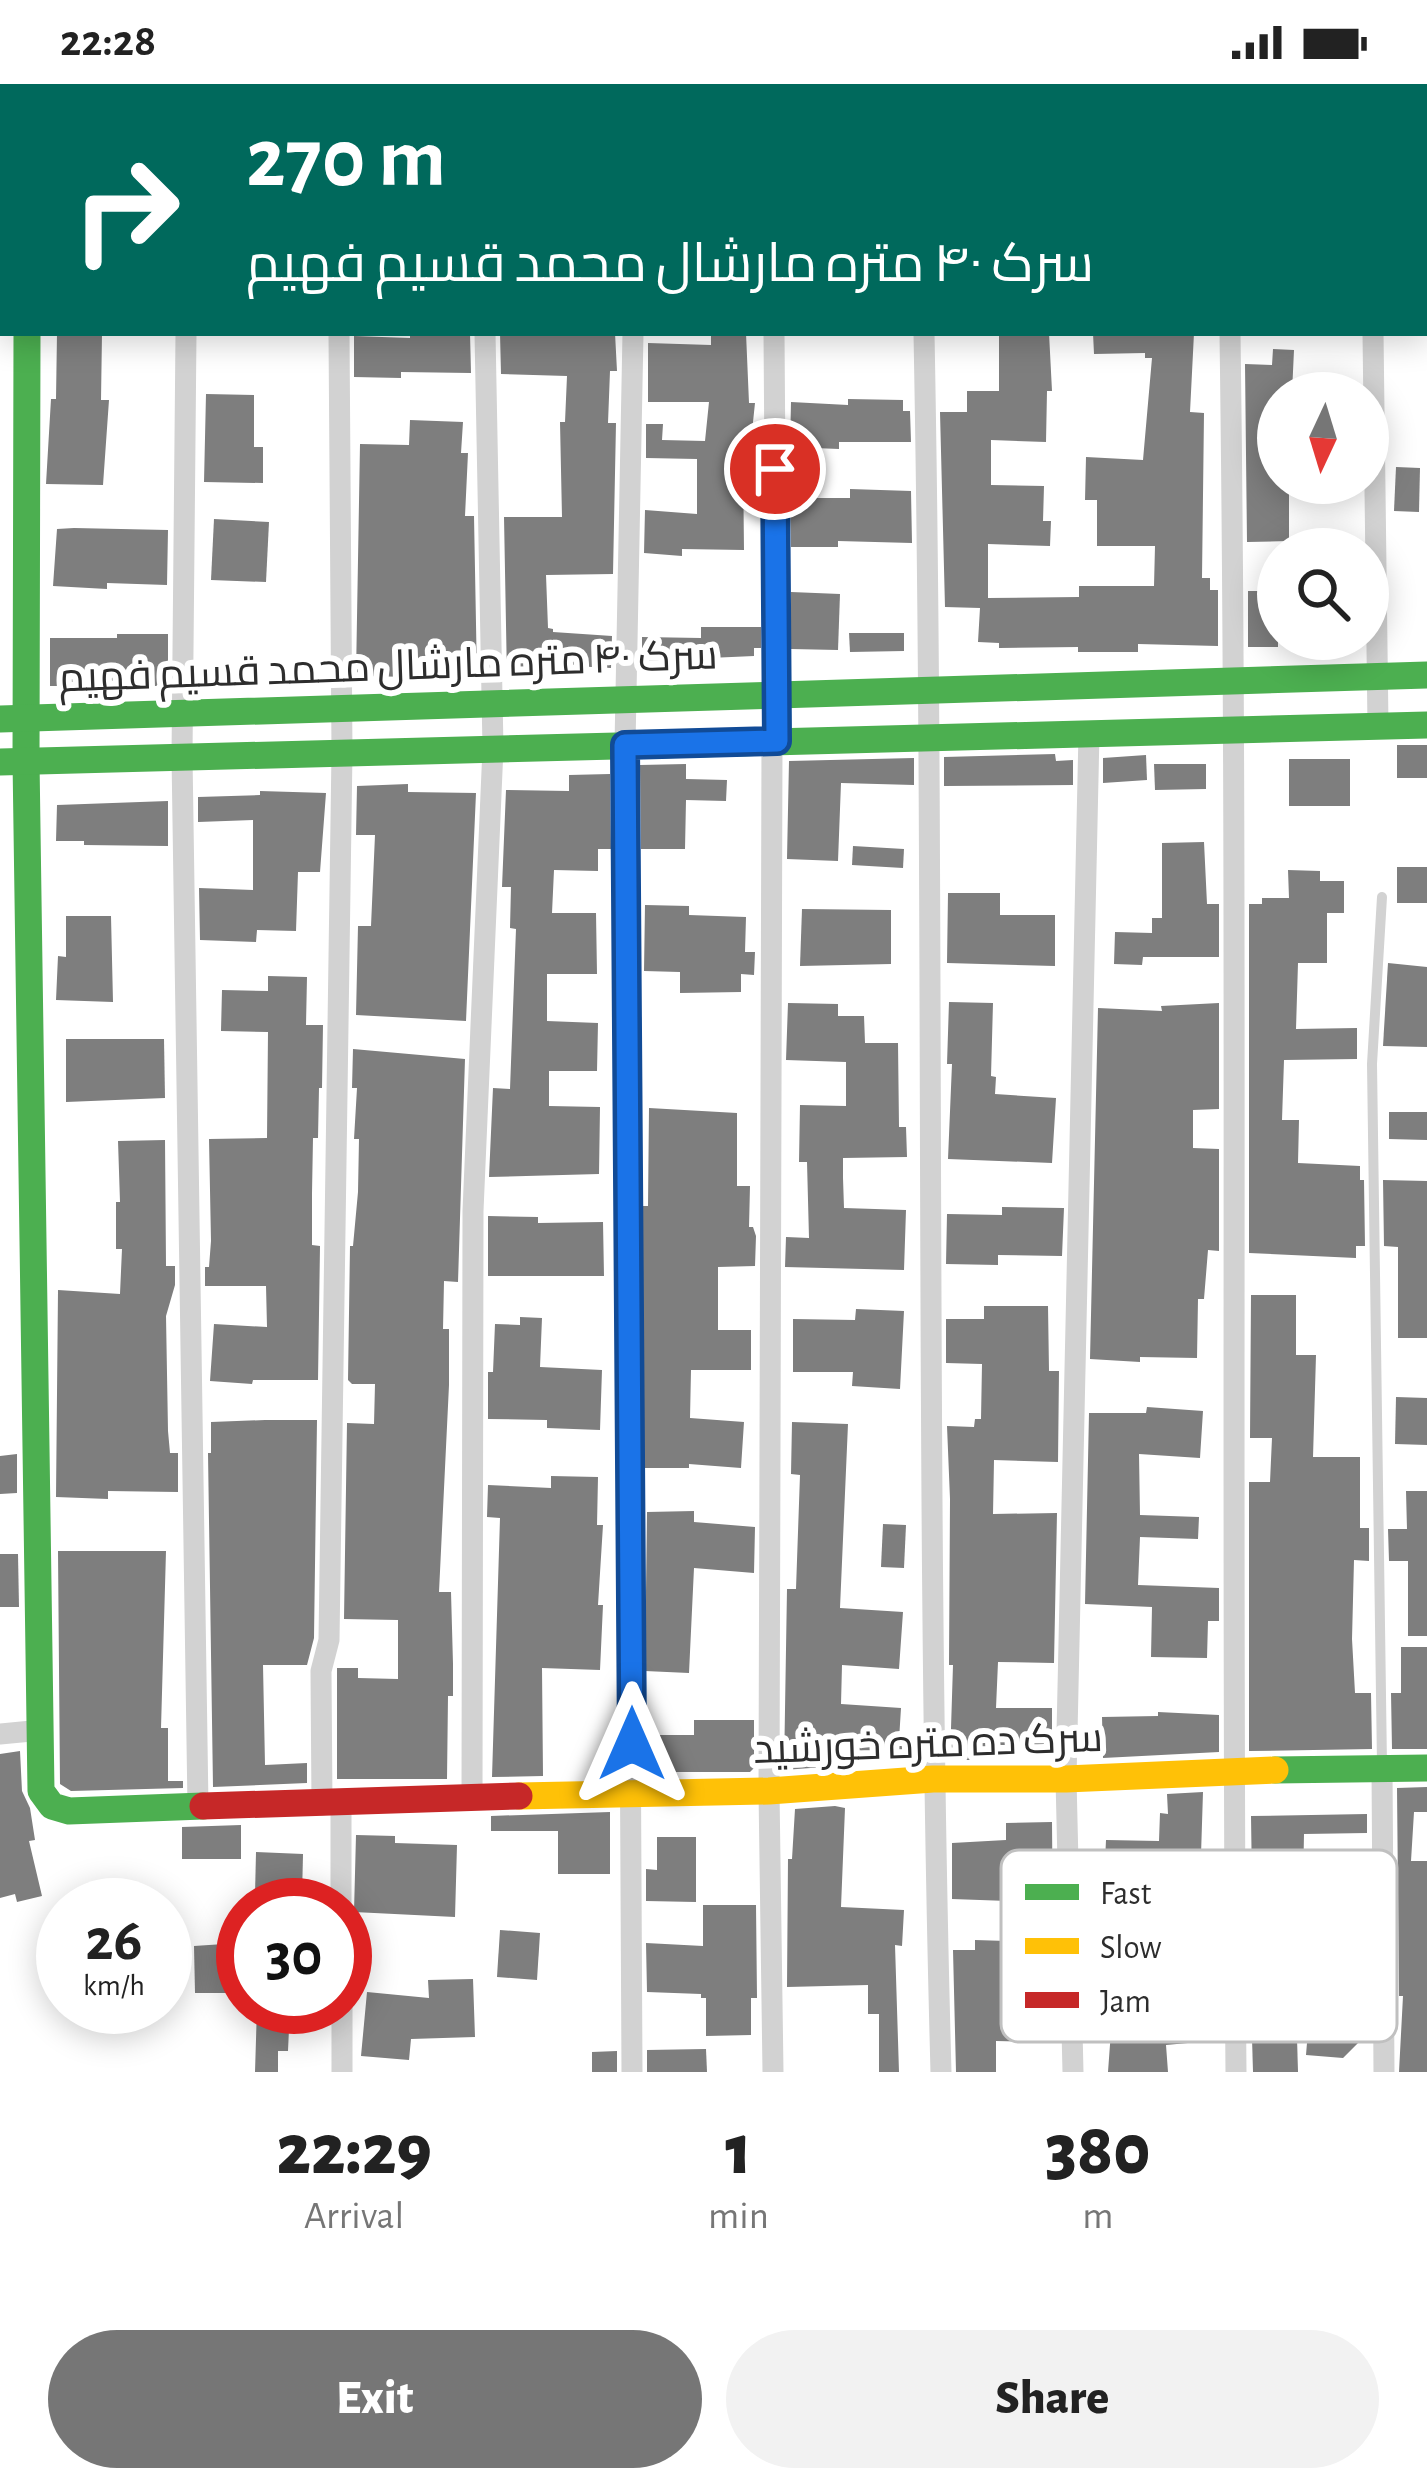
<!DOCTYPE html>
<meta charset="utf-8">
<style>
body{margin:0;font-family:"Alegreya Sans",Cairo,sans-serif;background:#f2f2f2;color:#222;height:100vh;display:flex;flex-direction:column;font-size:45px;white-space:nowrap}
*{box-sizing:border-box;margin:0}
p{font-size:39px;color:#767676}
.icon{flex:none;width:66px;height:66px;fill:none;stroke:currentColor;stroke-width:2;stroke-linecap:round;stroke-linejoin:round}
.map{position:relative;height:1988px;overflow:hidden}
.details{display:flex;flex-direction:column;background:#fff;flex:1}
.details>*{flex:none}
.guide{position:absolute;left:0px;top:0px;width:1428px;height:252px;box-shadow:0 6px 30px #0003;background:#00695c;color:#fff;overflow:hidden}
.needle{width:78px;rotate:184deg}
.fabs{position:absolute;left:1257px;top:288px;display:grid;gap:24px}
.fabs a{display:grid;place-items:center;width:132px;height:132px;border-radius:50%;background:#fff;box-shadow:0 6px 30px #0003;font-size:60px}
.speed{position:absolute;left:36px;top:1794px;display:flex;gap:24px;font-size:60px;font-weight:700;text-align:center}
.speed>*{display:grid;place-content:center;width:156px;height:156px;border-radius:50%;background:#fff;box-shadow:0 6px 30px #0003;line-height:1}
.speed small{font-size:30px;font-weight:400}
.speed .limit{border:18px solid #d22;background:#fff;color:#111}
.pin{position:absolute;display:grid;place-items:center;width:102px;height:102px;color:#fff;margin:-51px;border:6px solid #fff;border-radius:50%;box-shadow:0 3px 12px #0007}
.me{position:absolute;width:132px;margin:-66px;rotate:0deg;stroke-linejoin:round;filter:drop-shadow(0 0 9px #0008)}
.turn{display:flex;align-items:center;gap:42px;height:252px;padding:0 48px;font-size:54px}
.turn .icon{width:156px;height:156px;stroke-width:2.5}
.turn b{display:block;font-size:84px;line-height:102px}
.eta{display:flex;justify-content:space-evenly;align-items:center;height:204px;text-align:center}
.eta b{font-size:72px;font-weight:800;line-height:84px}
.cta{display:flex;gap:24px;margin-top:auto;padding:24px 48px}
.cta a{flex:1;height:138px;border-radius:72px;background:#767676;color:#fff;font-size:48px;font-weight:800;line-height:138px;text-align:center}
.cta a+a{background:#f2f2f2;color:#222}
.status{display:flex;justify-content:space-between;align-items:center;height:84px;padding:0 60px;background:#fff;direction:ltr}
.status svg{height:33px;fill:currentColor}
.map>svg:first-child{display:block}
</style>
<div class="status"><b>22:28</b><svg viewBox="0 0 49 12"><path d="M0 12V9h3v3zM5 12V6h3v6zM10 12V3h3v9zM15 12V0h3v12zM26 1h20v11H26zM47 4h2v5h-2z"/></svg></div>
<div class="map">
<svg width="1427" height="1988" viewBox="0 0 1427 1988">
<rect width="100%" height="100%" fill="#fff"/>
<g fill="#7e7e7e">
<path d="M 57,249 L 102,249 L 101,316 L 109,316 L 103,401 L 46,400 L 51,315 L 56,315 Z"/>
<path d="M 410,249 L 470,249 L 471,289 L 401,288 L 401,294 L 354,293 L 354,252 L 410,254 Z"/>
<path d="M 500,249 L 615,249 L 617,287 L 610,287 L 608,339 L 616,339 L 613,490 L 546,491 L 548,544 L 553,545 L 553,548 L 612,552 L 611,584 L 553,581 L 553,595 L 507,595 L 504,433 L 562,433 L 560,338 L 565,338 L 567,292 L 501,290 Z"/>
<path d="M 711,249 L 746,249 L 749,319 L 755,319 L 749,376 L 743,375 L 744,466 L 682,465 L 682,472 L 644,469 L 645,426 L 697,430 L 697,375 L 646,374 L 646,340 L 663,340 L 662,356 L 705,357 L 709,318 L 648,318 L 648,259 L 711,261 Z"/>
<path d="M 999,249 L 1049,249 L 1052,307 L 1047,307 L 1046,358 L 991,356 L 991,401 L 1044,402 L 1043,437 L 1051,437 L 1050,462 L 988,460 L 988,514 L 1079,513 L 1079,502 L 1154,502 L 1155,462 L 1097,462 L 1097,416 L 1085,416 L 1086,373 L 1143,376 L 1152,274 L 1145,274 L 1145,269 L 1094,270 L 1093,249 L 1194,249 L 1190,328 L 1204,329 L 1202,494 L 1210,494 L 1210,506 L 1218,506 L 1218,562 L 1138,560 L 1138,568 L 1078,568 L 1078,563 L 999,564 L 999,559 L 978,558 L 980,524 L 945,523 L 940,328 L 967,328 L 967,307 L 999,307 Z"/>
<path d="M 1273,265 L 1294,266 L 1292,309 L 1278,309 L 1278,399 L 1289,399 L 1289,457 L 1247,458 L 1245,280 L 1272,281 Z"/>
<path d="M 206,310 L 254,311 L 254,363 L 263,363 L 263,399 L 204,398 Z"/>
<path d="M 848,315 L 903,316 L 903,327 L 910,327 L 911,358 L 839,358 L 839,365 L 790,363 L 791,318 L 848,321 Z"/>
<path d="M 410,336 L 463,338 L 461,369 L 468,369 L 465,432 L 474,432 L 477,594 L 356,592 L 360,360 L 409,361 Z"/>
<path d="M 1396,383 L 1420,384 L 1419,428 L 1394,427 Z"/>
<path d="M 850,405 L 911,407 L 912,459 L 838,457 L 838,463 L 791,463 L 790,414 L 850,414 Z"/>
<path d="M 214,435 L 269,438 L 266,498 L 211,496 Z"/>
<path d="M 74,444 L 168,446 L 167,501 L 107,499 L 107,505 L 53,502 L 57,445 Z"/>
<rect x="1248" y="507" width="30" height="56"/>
<path d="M 791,508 L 840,510 L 838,566 L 791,565 Z"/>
<path d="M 701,543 L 761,543 L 761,564 L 754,564 L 754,572 L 642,577 L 642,553 L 701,554 Z"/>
<path d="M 849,549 L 904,549 L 904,567 L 850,568 Z"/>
<path d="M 117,550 L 168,550 L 168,602 L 50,602 L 50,554 L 117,554 Z"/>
<rect x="1397" y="661" width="30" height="33"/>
<path d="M 1055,670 L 1056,677 L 1073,676 L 1073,701 L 944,702 L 944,673 Z"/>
<path d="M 1146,671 L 1147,696 L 1103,699 L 1103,674 Z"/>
<path d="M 914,674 L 914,701 L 841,699 L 838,777 L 787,775 L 789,677 Z"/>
<rect x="1289" y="675" width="61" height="47"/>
<path d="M 686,680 L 686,695 L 727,696 L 726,717 L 686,716 L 685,765 L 641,765 L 640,681 Z"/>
<path d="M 1154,680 L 1206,680 L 1206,705 L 1155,706 Z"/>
<path d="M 610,690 L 611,765 L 598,765 L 598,787 L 554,786 L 552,829 L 596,829 L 597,890 L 547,890 L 547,937 L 598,939 L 597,987 L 549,987 L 549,1022 L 600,1023 L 599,1090 L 489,1093 L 493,1004 L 510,1005 L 516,845 L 510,844 L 511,803 L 502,803 L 506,706 L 569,707 L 569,691 Z"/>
<path d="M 408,700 L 408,708 L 476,709 L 466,937 L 356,931 L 358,842 L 371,842 L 375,751 L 356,751 L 357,702 Z"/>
<path d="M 260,707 L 326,709 L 320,788 L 298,788 L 296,847 L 257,846 L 256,858 L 200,856 L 199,804 L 253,806 L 253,736 L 198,738 L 198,713 L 260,711 Z"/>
<path d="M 168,717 L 168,762 L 84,761 L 84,757 L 56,757 L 57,721 Z"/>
<path d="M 1204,758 L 1207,820 L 1219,820 L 1219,873 L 1143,873 L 1142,881 L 1114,880 L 1115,848 L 1152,849 L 1152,834 L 1162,834 L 1162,759 Z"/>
<path d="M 853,762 L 904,765 L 903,784 L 852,781 Z"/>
<rect x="1397" y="783" width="30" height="36"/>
<path d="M 1288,786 L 1320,787 L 1320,797 L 1344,797 L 1344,829 L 1327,829 L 1327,879 L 1298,879 L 1296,945 L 1357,944 L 1357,975 L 1284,976 L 1282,1036 L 1299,1036 L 1298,1079 L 1360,1082 L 1360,1096 L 1364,1096 L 1365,1162 L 1356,1162 L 1356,1174 L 1249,1169 L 1249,820 L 1262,820 L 1262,814 L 1289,814 Z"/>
<path d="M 948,809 L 1000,809 L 1000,831 L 1055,831 L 1055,882 L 947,879 Z"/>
<path d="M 645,821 L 689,822 L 689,831 L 746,833 L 745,868 L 755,868 L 754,891 L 741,890 L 741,908 L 680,909 L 680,888 L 644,887 Z"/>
<path d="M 802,825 L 891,826 L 891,880 L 800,882 Z"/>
<path d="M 66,832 L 111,832 L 113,918 L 56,916 L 58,872 L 66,873 Z"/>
<path d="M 1388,879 L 1427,883 L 1427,963 L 1383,962 Z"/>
<path d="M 268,892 L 307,893 L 306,941 L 323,941 L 322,1004 L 319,1004 L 318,1054 L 313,1054 L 312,1109 L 312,1161 L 320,1162 L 318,1296 L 253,1296 L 252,1300 L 210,1297 L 214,1240 L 267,1243 L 266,1202 L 205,1202 L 205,1183 L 209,1183 L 211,1157 L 209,1055 L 267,1054 L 268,948 L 221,947 L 222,906 L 268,907 Z"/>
<path d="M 949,918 L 993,919 L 991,992 L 996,993 L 995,1010 L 1056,1014 L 1052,1079 L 948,1075 L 952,980 L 947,980 Z"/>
<path d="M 788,919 L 838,920 L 838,932 L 864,932 L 865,959 L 898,959 L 899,1043 L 906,1043 L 907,1073 L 843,1074 L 843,1094 L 844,1124 L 906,1126 L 904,1186 L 785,1183 L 786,1153 L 809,1154 L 807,1078 L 799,1078 L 800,1021 L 846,1022 L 846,978 L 786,976 Z"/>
<path d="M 1219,919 L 1219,1025 L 1193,1026 L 1193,1064 L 1219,1065 L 1219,1167 L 1208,1166 L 1204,1215 L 1198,1215 L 1197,1274 L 1140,1273 L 1140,1278 L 1090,1275 L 1098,924 L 1162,927 L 1161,922 Z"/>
<path d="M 66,955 L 164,955 L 165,1014 L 66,1018 Z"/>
<path d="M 353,965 L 465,975 L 458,1198 L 444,1197 L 443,1245 L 449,1245 L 449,1301 L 439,1508 L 451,1508 L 453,1580 L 453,1612 L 448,1612 L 447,1695 L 337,1695 L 337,1584 L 358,1584 L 358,1594 L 398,1595 L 398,1536 L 344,1535 L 347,1339 L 374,1340 L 375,1300 L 352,1300 L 348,1296 L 350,1162 L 353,1162 L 358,1108 L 359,1055 L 354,1055 L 357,1004 L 352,1004 Z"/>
<path d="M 649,1024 L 737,1029 L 737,1102 L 750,1102 L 749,1143 L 753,1143 L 756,1152 L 755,1182 L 718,1183 L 718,1246 L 751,1246 L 751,1286 L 691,1286 L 690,1334 L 744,1338 L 741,1384 L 689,1380 L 689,1384 L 644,1384 L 642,1122 L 648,1122 Z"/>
<path d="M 1389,1028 L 1427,1028 L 1427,1056 L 1389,1055 Z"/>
<path d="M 165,1056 L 166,1182 L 175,1182 L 175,1201 L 166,1232 L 168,1347 L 170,1369 L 178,1369 L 178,1408 L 108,1407 L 108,1415 L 56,1413 L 58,1206 L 120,1210 L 122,1165 L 116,1165 L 116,1118 L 120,1118 L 118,1057 Z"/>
<path d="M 1383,1096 L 1427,1097 L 1427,1254 L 1398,1254 L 1398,1163 L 1384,1162 Z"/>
<path d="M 1002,1123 L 1064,1124 L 1062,1172 L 998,1171 L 998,1181 L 946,1180 L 947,1130 L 1002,1131 Z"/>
<path d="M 488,1132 L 538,1133 L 538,1139 L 603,1138 L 604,1192 L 488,1192 Z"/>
<path d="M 1251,1211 L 1296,1211 L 1296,1271 L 1316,1271 L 1313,1373 L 1360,1373 L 1360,1444 L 1369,1444 L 1369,1477 L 1354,1476 L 1352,1555 L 1355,1609 L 1371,1609 L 1372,1665 L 1249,1667 L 1249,1398 L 1270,1398 L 1272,1354 L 1250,1354 Z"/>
<path d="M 984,1222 L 1048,1222 L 1049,1287 L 1059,1287 L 1058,1378 L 994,1376 L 993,1430 L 1057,1429 L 1054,1579 L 998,1578 L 996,1624 L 1052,1624 L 1052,1661 L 995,1661 L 994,1676 L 950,1676 L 953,1581 L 949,1581 L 950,1415 L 947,1342 L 974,1343 L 975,1335 L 981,1335 L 982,1280 L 946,1279 L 946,1235 L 984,1235 Z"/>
<path d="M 856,1225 L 904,1227 L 900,1305 L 852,1302 L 853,1288 L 793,1288 L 793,1235 L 855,1236 Z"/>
<path d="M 520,1233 L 542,1234 L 540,1283 L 602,1286 L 600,1346 L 547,1344 L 547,1336 L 488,1335 L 488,1288 L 493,1288 L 495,1240 L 520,1241 Z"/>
<path d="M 1396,1313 L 1427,1314 L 1427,1361 L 1395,1360 Z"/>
<path d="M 1147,1323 L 1203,1327 L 1200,1374 L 1139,1370 L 1140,1431 L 1199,1433 L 1198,1455 L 1140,1453 L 1138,1501 L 1219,1504 L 1219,1537 L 1208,1537 L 1207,1574 L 1151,1573 L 1152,1523 L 1085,1520 L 1089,1329 L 1146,1329 Z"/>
<path d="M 265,1336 L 317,1336 L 314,1554 L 307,1581 L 263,1581 L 265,1681 L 307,1679 L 307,1699 L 213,1703 L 208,1369 L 211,1369 L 211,1338 Z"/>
<path d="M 792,1338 L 848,1340 L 840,1524 L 903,1528 L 899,1585 L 842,1581 L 841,1620 L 901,1624 L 899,1656 L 908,1656 L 906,1677 L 837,1675 L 837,1682 L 784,1686 L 787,1505 L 796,1505 L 800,1391 L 791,1390 Z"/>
<path d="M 17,1370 L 17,1409 L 0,1410 L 0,1372 Z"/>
<path d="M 551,1392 L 598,1393 L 597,1441 L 603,1441 L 598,1521 L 603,1521 L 600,1586 L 542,1584 L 543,1692 L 492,1693 L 500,1434 L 487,1433 L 488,1401 L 551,1404 Z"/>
<path d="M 1406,1407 L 1427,1407 L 1427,1552 L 1408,1552 L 1408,1477 L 1389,1477 L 1388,1445 L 1407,1445 Z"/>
<path d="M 694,1427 L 694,1438 L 755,1443 L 754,1489 L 694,1484 L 689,1589 L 645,1587 L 647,1428 Z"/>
<path d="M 883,1440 L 906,1441 L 904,1484 L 881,1483 Z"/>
<path d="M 58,1467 L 166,1467 L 161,1644 L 168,1644 L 168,1697 L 183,1697 L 183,1704 L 71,1707 L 60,1700 Z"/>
<path d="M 0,1470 L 18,1470 L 19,1523 L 0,1523 Z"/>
<path d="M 1401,1563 L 1427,1563 L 1427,1665 L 1392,1665 L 1391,1609 L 1401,1609 Z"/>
<path d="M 1158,1628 L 1219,1631 L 1219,1668 L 1103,1674 L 1102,1633 L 1158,1632 Z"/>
<path d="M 694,1636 L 754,1636 L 754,1684 L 750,1688 L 645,1688 L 645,1651 L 694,1651 Z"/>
<path d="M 20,1667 L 22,1707 L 30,1724 L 35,1756 L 29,1757 L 42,1812 L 17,1818 L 15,1810 L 0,1814 L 0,1670 Z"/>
<path d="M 1427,1703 L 1427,1728 L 1414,1728 L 1411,1777 L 1427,1777 L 1427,1988 L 1399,1988 L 1403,1912 L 1399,1912 L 1397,1704 Z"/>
<path d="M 1203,1708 L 1199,1834 L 1205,1834 L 1210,1957 L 1166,1961 L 1168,1988 L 1108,1988 L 1114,1906 L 1095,1906 L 1094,1853 L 1095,1820 L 1103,1821 L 1106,1756 L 1159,1757 L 1160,1729 L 1168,1730 L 1167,1710 Z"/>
<path d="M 835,1722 L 845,1724 L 841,1823 L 904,1826 L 902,1862 L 895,1861 L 899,1988 L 879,1988 L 879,1930 L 868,1930 L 868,1901 L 787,1903 L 788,1775 L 792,1775 L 795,1725 Z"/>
<path d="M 610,1728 L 610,1790 L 558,1790 L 558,1747 L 491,1747 L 491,1732 Z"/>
<path d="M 1367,1730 L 1367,1749 L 1304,1750 L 1303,1801 L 1252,1799 L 1251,1732 Z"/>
<path d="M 1052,1738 L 1053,1859 L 1045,1859 L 1042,1921 L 1048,1921 L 1047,1958 L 996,1957 L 996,1988 L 956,1988 L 953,1866 L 975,1866 L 975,1856 L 1007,1857 L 1008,1817 L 952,1815 L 952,1759 L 1006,1756 L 1006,1739 Z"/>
<path d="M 241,1741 L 241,1775 L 182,1775 L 182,1743 Z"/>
<path d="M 356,1751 L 395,1752 L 395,1759 L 457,1761 L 455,1833 L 354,1828 Z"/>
<path d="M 657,1753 L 696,1753 L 696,1818 L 646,1817 L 646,1785 L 657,1786 Z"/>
<path d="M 256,1768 L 303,1770 L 302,1813 L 255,1811 Z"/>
<path d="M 1307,1798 L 1329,1799 L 1326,1843 L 1349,1844 L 1347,1921 L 1360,1922 L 1358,1959 L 1343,1974 L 1306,1971 L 1312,1898 L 1250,1896 L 1250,1856 L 1275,1857 L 1275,1848 L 1305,1848 Z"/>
<path d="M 703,1821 L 756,1821 L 757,1914 L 751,1914 L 751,1951 L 706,1952 L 706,1914 L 701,1914 L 701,1910 L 647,1908 L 646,1859 L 703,1862 Z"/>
<path d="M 500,1846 L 540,1849 L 537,1896 L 497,1893 Z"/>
<path d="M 224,1860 L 243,1860 L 243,1909 L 195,1909 L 194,1862 Z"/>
<path d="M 473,1895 L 475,1953 L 411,1955 L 409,1976 L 361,1972 L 367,1908 L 429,1914 L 428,1896 Z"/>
<path d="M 257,1923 L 290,1923 L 288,1967 L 278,1967 L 278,1988 L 255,1988 Z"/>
<path d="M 1252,1954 L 1297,1954 L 1298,1988 L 1253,1988 Z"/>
<path d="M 706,1965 L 707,1988 L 647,1988 L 647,1966 Z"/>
<path d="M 617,1967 L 617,1988 L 592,1988 L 592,1968 Z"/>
</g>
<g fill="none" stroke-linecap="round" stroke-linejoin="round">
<path stroke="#d2d2d2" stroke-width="10" d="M 1382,1681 L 1372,980 L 1382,813"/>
<g stroke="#d2d2d2" stroke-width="21">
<path d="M 1370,0 L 1370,3"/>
<path d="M 1291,3 L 1291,0"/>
<path d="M 186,249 L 182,672 L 198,1723"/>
<path d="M 774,249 L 777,657"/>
<path d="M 924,249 C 935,829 925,1409 941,1988"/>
<path d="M 1230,249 C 1238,829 1231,1408 1236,1988"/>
<path d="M 1373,249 L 1378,642"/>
<path d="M 772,658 L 769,1707 L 773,1988"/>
<path d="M 0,1650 L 42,1646"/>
<path d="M 1382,1684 L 1384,1988"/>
<path d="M 472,1713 L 473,1127 L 493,664 L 485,249"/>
<path d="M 341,1720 L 341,1821"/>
<path d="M 322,1721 L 321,1587 L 329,1556 L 342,668 L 339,249"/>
<path d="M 342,1923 L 342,1987"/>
<path d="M 632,1988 L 625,661 L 633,249"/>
<path d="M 1073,1988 L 1066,1695 L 1089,649"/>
</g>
<g stroke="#4caf50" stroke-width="27">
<path d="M 27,249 L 26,676 L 41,1707 L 52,1722 L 69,1727 L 203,1722"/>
<path d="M 0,635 L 1427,591"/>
<path d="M 0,678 L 1427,641"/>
<path d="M 1275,1686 L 1427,1684"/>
</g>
<path stroke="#ffc107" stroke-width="27" d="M 519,1712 L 769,1707 L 933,1695 L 1066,1695 L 1275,1686"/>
<path stroke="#c62828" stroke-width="27" d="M 203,1722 L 519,1712"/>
</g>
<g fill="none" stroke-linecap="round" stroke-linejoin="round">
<defs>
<path id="route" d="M 632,1660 L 625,661 L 777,657 L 775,385"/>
</defs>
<use href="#route" stroke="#114b97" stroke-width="30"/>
<use href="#route" stroke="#1a73e8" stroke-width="21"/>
</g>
<g text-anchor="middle" stroke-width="12" stroke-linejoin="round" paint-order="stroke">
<g font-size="42" fill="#2d2d2d" stroke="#fff">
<text transform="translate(388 581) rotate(-2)" y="15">سرک ۴۰ متره مارشال محمد قسیم فهیم</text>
<text transform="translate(928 1658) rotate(-2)" y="15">سرک ده متره خورشید</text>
</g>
</g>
<rect x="1001" y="1766" width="396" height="192" rx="18" fill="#fff" stroke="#c0c0c0" stroke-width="3"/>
<rect x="1025" y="1800" width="54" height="16" fill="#4caf50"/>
<rect x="1025" y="1854" width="54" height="16" fill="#ffc107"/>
<rect x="1025" y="1908" width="54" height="16" fill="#c62828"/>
<g font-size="33" fill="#2d2d2d">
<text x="1100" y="1820">Fast</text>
<text x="1100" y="1874">Slow</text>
<text x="1100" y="1928">Jam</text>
</g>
</svg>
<div class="fabs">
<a><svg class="needle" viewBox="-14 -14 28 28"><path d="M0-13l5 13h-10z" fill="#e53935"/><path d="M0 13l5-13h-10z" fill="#767676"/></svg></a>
<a><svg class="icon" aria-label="search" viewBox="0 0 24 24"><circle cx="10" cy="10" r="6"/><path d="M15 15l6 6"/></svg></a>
</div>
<div class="speed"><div>26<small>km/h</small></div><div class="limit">30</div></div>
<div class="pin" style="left:775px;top:385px;background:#d93025"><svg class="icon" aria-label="arrive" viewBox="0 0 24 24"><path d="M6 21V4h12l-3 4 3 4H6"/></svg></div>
<svg class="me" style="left:632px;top:1660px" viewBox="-20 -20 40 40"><path d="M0-17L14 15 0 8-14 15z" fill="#1a73e8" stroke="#fff" stroke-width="4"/></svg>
<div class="guide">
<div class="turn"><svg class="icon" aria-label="right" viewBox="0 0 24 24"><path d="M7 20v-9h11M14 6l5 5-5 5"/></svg><div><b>270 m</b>سرک ۴۰ متره مارشال محمد قسیم فهیم</div></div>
</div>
</div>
<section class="details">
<div class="eta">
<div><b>22:29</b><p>Arrival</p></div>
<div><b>1</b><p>min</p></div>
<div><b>380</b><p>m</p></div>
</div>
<div class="cta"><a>Exit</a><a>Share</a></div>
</section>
